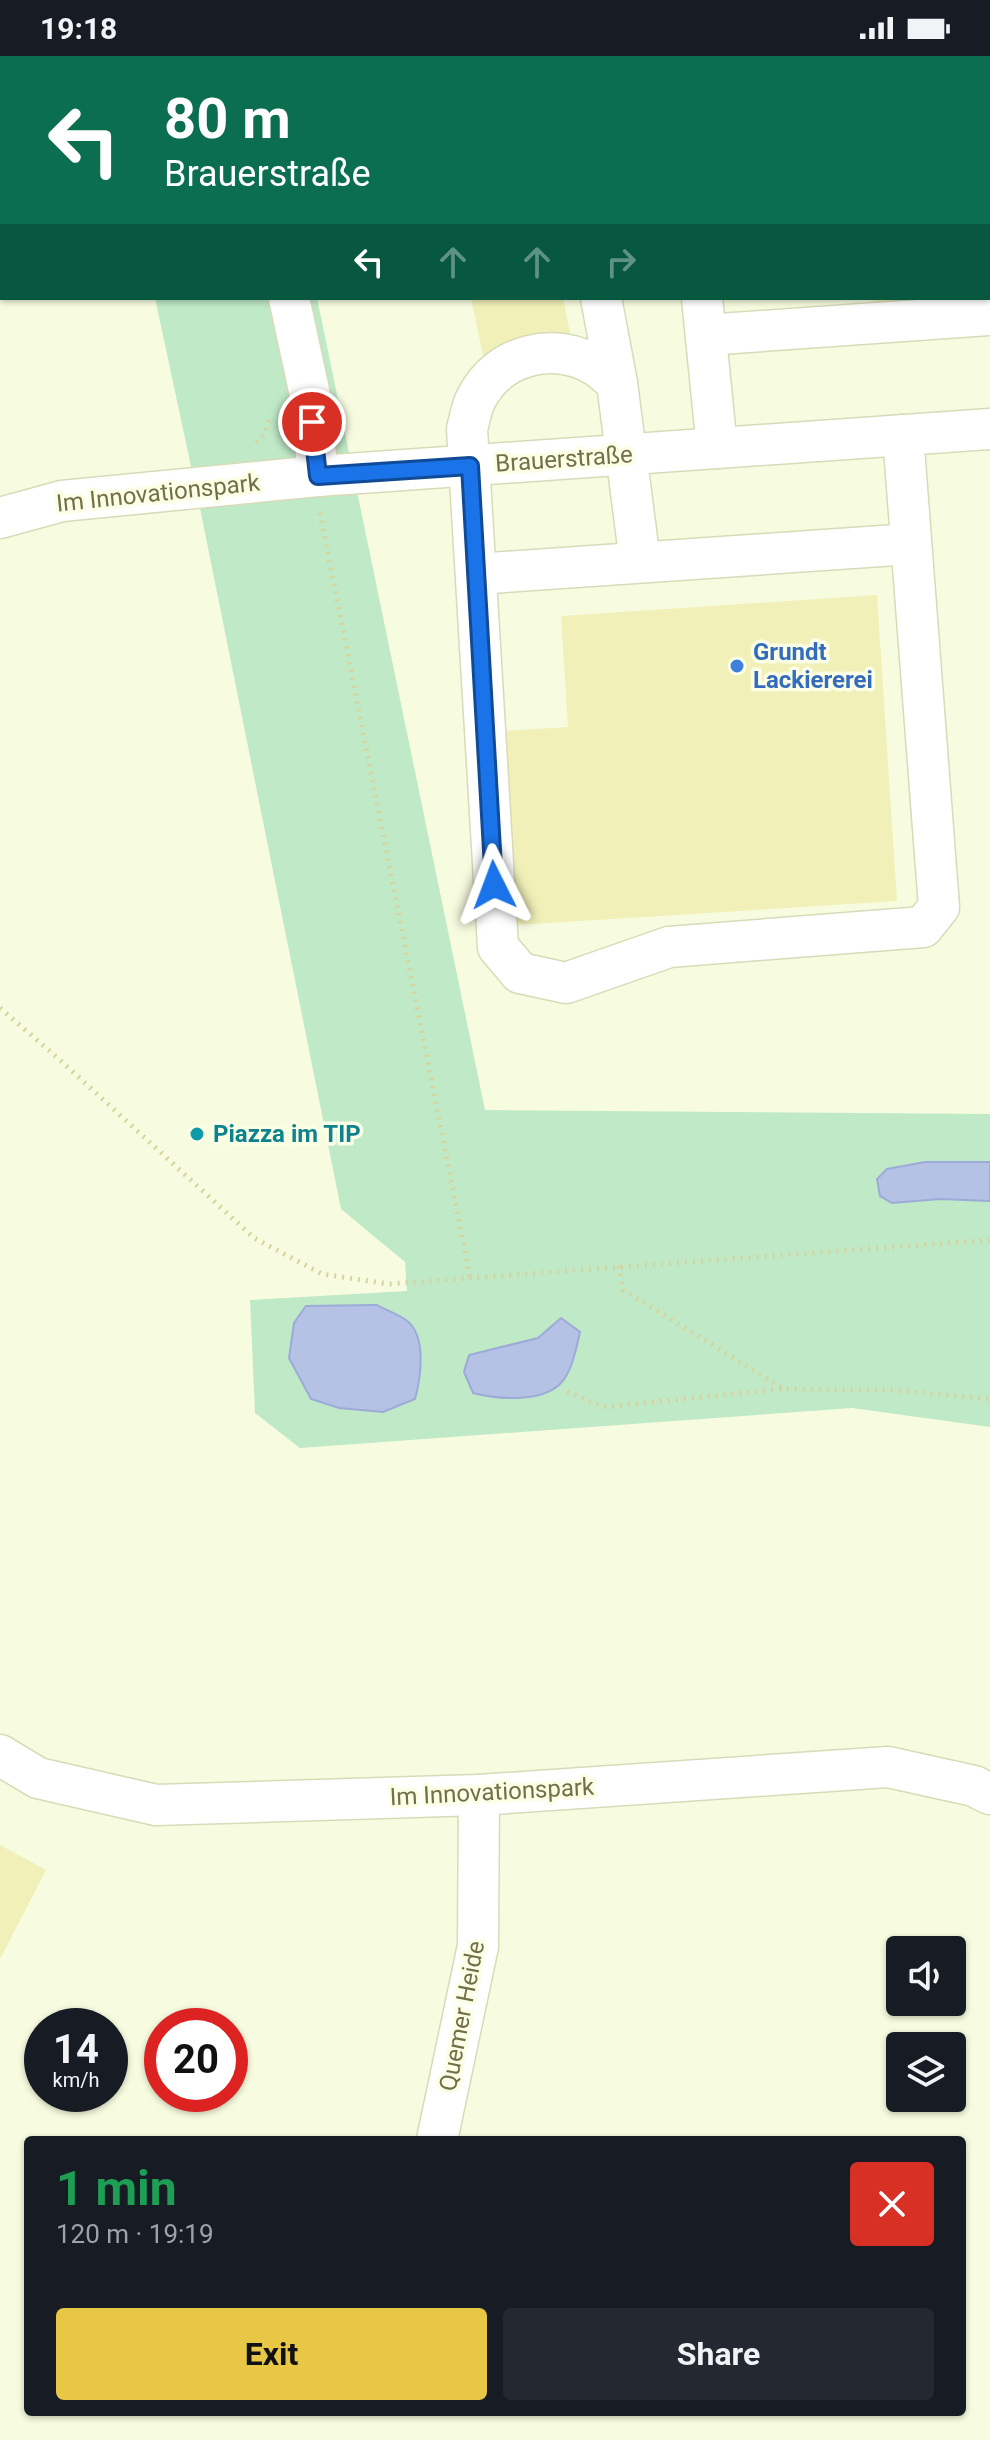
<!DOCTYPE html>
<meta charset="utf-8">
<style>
body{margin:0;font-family:Roboto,sans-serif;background:#242831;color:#f1f3f6;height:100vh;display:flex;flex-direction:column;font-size:30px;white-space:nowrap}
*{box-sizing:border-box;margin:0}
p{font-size:26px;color:#9ea1a6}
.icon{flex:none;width:44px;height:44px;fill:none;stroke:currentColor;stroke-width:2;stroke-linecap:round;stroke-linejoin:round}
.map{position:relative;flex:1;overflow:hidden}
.drawer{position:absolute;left:24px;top:2080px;width:942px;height:280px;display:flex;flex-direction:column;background:#171b24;border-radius:8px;box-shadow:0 2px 6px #0004}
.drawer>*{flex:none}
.guide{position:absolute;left:0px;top:0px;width:990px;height:244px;box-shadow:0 2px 6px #0004;background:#0b6e4f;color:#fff;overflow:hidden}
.fabs{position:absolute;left:886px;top:1880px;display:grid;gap:16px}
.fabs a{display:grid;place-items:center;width:80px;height:80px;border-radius:8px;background:#171b24;box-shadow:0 2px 6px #0004;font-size:40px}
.speed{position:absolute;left:24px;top:1952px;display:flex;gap:16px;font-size:40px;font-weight:700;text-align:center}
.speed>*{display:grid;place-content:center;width:104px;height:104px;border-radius:50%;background:#171b24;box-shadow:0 2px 6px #0004;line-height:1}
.speed small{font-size:20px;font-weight:400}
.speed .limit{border:12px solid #d22;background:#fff;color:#111}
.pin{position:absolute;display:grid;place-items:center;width:68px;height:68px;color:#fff;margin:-34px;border:4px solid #fff;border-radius:50%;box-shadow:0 2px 8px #0007}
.me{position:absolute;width:88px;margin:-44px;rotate:357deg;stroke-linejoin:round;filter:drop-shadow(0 0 6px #0008)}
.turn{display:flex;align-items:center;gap:28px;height:168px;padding:0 32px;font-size:36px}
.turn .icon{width:104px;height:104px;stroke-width:2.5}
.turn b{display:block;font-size:56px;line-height:68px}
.lanes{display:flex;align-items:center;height:76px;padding:0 32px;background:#0003;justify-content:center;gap:40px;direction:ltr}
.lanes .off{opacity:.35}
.round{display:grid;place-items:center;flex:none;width:84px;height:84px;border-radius:8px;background:#242831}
.head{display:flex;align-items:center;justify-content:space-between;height:136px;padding:0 32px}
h1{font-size:48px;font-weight:700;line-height:60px;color:#1e9e55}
.primary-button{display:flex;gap:16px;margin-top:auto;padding:16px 32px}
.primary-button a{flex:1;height:92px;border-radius:8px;background:#e7c745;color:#111;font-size:32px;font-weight:700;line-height:92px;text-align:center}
.primary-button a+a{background:#242831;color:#f1f3f6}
.status{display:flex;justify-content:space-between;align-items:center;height:56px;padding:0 40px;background:#171b24;direction:ltr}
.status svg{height:22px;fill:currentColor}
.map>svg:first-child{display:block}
</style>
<div class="status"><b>19:18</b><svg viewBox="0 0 49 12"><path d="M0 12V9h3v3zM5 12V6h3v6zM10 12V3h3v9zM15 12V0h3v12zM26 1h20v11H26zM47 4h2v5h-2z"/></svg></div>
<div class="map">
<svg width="990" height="2384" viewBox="0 0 990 2384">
<rect width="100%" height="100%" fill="#f7fce0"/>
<path fill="#bfe9c7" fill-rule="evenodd" d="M 155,242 L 317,242 L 485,1054 L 990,1058 L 990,1106 L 925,1106 L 887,1113 L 940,1143 L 990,1145 L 990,1371 L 852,1352 L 300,1392 L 255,1357 L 250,1244 L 407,1235 L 405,1206 L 341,1153 L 201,457 ZM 538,1282 L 464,1316 L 469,1299 Z"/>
<g fill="#b5c2e5" stroke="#9cabd7" stroke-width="2">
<path d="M 925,1106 L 990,1106 L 990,1145 L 940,1143 L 892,1147 L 880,1140 L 877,1123 L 887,1113 Z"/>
<path d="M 377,1249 C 386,1254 397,1258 406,1264 C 427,1279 421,1321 415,1343 L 383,1356 L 339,1352 L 311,1343 L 289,1302 L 294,1267 L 306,1250 Z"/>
<path d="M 561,1262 L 580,1276 C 576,1293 572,1317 559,1329 C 538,1347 497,1343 473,1337 L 464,1316 L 469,1299 L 538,1282 Z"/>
</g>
<g fill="#f1f0b8">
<path d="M 471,242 L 563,242 L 571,282 L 483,299 Z"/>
<path d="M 875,242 L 908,242 L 908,244 L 875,247 Z"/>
<path d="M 877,539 L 897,845 L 516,869 L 503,675 L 568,671 L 561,560 Z"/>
<path d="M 0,1789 L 46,1814 L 0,1903 Z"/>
</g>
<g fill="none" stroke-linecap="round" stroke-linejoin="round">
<defs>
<g id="minor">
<path d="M 237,0 L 237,2"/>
<path d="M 555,0 L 555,2"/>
<path d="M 678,0 L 679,2"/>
<path d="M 289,242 L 310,339 L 318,420"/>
<path d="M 601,242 L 617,327"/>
<path d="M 702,242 L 717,392"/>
<path d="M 706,279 L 990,259"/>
<path d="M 0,462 L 62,445 L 318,420 L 990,373"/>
<path d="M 640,506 L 617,327 C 611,322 604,315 598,311 C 555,284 498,298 476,343 C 471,352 470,363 467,373 L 498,891 L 520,917 L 566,927 L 669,891 L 923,871 L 939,851 L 903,379"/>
<path d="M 476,518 L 911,488"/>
<path d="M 0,1699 L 38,1722 L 156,1749 L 479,1739 L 888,1711 L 974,1730 L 990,1738"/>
<path d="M 437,2084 L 478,1890 L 479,1739"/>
</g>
</defs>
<use href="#minor" stroke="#d8dbb7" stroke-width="43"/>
<g stroke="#d6d49c" stroke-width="5" stroke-dasharray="2 6" stroke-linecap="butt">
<path d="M 256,386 L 265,377 L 270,361"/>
<path d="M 320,457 L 470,1221"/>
<path d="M 0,952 L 60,1004 L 254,1182 L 322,1218 L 389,1228 L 990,1184"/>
<path d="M 619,1210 L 623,1234 L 784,1333 L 893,1334 L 990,1343"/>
<path d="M 567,1336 L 604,1351 L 782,1333"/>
</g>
<use href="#minor" stroke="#fff" stroke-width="40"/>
</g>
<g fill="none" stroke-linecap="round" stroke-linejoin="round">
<defs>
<path id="route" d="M 312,366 L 318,420 L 470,410 L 494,829"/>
</defs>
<use href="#route" stroke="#114b97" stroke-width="20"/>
<use href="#route" stroke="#1a73e8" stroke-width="14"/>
</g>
<circle fill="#3f7fe0" stroke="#faffe6" stroke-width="3" cx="737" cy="610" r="8"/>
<circle fill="#0f9aa8" stroke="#faffe6" stroke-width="3" cx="197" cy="1078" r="8"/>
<g text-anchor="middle" stroke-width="7" stroke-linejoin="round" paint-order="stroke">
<g font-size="24" fill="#737048" stroke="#faffe6">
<text transform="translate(564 403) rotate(-4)" y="8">Brauerstraße</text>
<text transform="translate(158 437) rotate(-6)" y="8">Im Innovationspark</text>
<text transform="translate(492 1736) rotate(-3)" y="8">Im Innovationspark</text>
<text transform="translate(462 1960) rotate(-79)" y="8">Quemer Heide</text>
</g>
<g font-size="24" font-weight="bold" fill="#366cbe" stroke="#faffe6" text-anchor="start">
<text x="753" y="604">Grundt<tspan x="753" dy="28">Lackiererei</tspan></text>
</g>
<g font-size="24" font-weight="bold" fill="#0d838f" stroke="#faffe6" text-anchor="start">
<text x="213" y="1086">Piazza im TIP</text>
</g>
</g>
</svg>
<div class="fabs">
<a><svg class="icon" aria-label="sound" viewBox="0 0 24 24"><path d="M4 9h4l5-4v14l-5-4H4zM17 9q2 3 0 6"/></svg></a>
<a><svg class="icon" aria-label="layers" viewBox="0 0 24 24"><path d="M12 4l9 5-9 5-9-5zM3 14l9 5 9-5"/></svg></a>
</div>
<div class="speed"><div>14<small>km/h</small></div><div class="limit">20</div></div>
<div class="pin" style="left:312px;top:366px;background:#d93025"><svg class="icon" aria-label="arrive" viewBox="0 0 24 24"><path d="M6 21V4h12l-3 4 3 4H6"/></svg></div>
<svg class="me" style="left:494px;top:829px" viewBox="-20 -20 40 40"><path d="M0-17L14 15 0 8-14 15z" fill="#1a73e8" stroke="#fff" stroke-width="4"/></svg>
<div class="guide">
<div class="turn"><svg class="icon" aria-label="left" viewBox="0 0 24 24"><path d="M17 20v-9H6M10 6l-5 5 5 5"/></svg><div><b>80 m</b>Brauerstraße</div></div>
<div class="lanes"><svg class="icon" aria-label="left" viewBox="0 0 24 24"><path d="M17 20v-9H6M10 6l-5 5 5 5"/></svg><svg class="icon off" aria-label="ahead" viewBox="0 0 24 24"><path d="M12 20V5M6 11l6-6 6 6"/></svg><svg class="icon off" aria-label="ahead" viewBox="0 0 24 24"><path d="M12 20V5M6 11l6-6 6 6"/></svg><svg class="icon off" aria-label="right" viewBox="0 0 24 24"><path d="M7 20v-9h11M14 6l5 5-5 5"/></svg></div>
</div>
<section class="drawer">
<div class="head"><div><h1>1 min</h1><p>120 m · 19:19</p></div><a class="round" style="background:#d93025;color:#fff"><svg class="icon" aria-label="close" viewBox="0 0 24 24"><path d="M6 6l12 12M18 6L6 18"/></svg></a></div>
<div class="primary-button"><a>Exit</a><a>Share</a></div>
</section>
</div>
